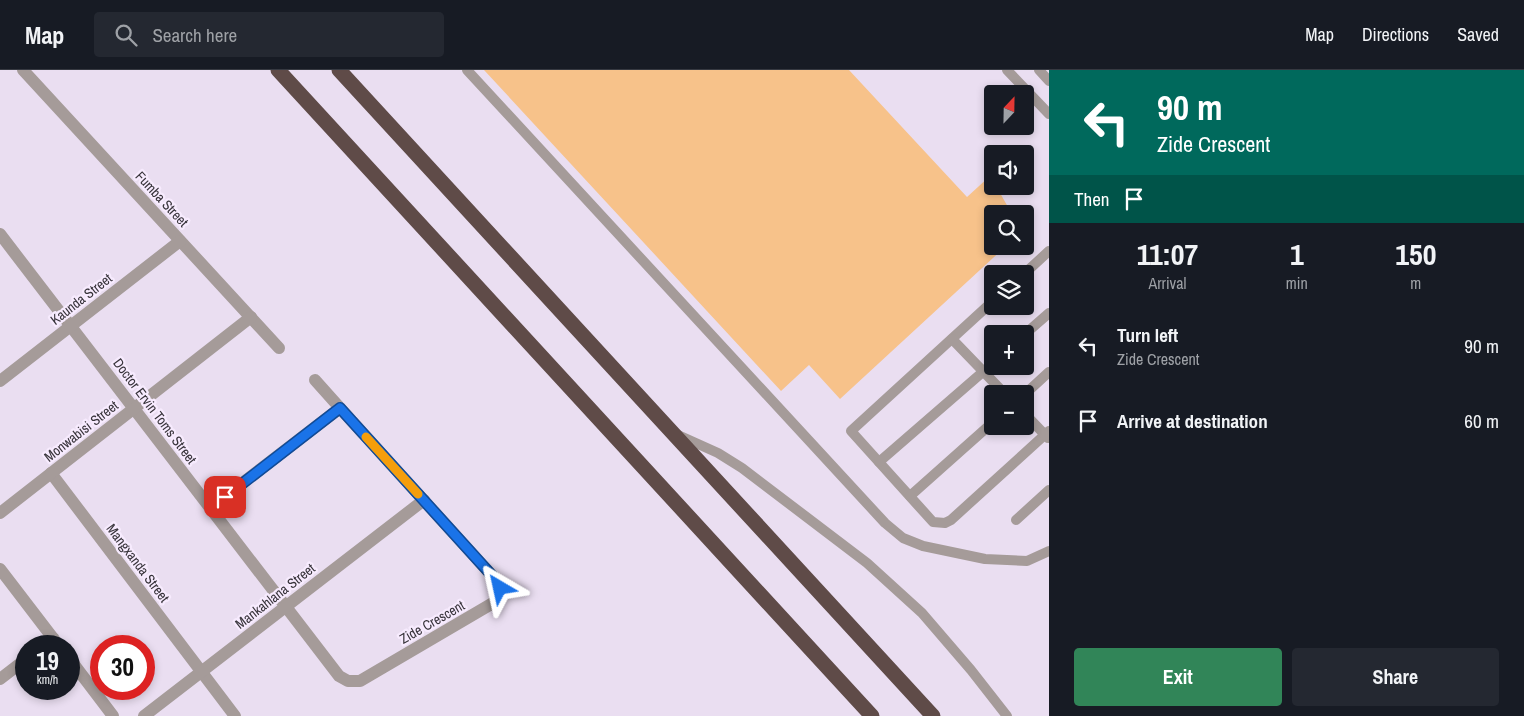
<!DOCTYPE html>
<meta charset="utf-8">
<style>
body{margin:0;font-family:"Archivo Narrow",sans-serif;background:#242831;color:#f1f3f6;height:100vh;display:flex;flex-direction:column;font-size:19px;white-space:nowrap}
*{box-sizing:border-box;margin:0}
p{font-size:16px;color:#9ea1a6}
.icon{flex:none;width:28px;height:28px;fill:none;stroke:currentColor;stroke-width:2;stroke-linecap:round;stroke-linejoin:round}
.map{position:relative;flex:1;overflow:hidden}
.details{display:flex;flex-direction:column;background:#171b24;width:475px}
.details>*{flex:none}
.top-card{background:#00695c;color:#fff;overflow:hidden}
.needle{width:32px;rotate:22deg}
.tools{position:absolute;left:984px;top:15px;display:grid;gap:10px}
.tools a{display:grid;place-items:center;width:50px;height:50px;border-radius:5px;background:#171b24;box-shadow:0 2px 8px #0003;font-size:25px}
.speed{position:absolute;left:15px;top:565px;display:flex;gap:10px;font-size:25px;font-weight:700;text-align:center}
.speed>*{display:grid;place-content:center;width:65px;height:65px;border-radius:50%;background:#171b24;box-shadow:0 2px 8px #0003;line-height:1}
.speed small{font-size:12px;font-weight:400}
.speed .limit{border:8px solid #d22;background:#fff;color:#111}
.pin{position:absolute;display:grid;place-items:center;width:42px;height:42px;color:#fff;margin:-21px;border-radius:10px;box-shadow:0 2px 8px #0006}
.me{position:absolute;width:55px;margin:-28px;rotate:324deg;stroke-linejoin:round;filter:drop-shadow(0 0 4px #0008)}
.turn{display:flex;align-items:center;gap:18px;height:105px;padding:0 25px;font-size:22px}
.turn .icon{width:65px;height:65px;stroke-width:2.5}
.turn b{display:block;font-size:35px;line-height:42px}
.then{display:flex;align-items:center;height:48px;padding:0 25px;background:#0003;gap:10px;font-size:19px}
.eta{display:flex;justify-content:space-evenly;align-items:center;height:85px;text-align:center}
.eta b{font-size:30px;font-weight:800;line-height:35px}
.cta{display:flex;gap:10px;margin-top:auto;padding:10px 25px}
.cta a{flex:1;height:58px;border-radius:5px;background:#318558;color:#fff;font-size:20px;font-weight:800;line-height:58px;text-align:center}
.cta a+a{background:#242831;color:#f1f3f6}
ul{padding:0;list-style:none}
li{display:flex;align-items:center;gap:15px;height:75px;padding:0 25px}
li div{flex:1}
li b{display:block;font-size:19px}
li em{font-style:normal}
header{display:flex;align-items:center;gap:30px;box-sizing:border-box;height:70px;padding:0 25px;background:#171b24;border-bottom:1px solid #363941}
header strong{font-size:24px}
nav{display:flex;gap:28px;margin-inline-start:auto;font-size:18px}
.search{width:350px;height:45px;background:#242831;display:flex;align-items:center;gap:12px;box-sizing:border-box;padding:0 18px;border-radius:5px;color:#9ea1a6;font-size:19px}
main{display:flex;flex:1;min-height:0}
.map>svg:first-child{display:block}
</style>
<header>
<strong>Map</strong>
<div class="search"><svg class="icon" aria-label="search" viewBox="0 0 24 24"><circle cx="10" cy="10" r="6"/><path d="M15 15l6 6"/></svg>Search here</div>
<nav><a>Map</a><a>Directions</a><a>Saved</a></nav>
</header>
<main>
<div class="map">
<svg width="1049" height="646" viewBox="0 0 1049 646">
<rect width="100%" height="100%" fill="#eadef1"/>
<path fill="#f7c28a" d="M 484,0 L 849,0 L 967,127 L 990,106 L 992,116 L 996,116 L 1012,144 L 992,144 L 992,176 L 1006,176 L 840,329 L 809,295 L 781,321 Z"/>
<g fill="none" stroke-linecap="round" stroke-linejoin="round">
<g stroke="#a59b99" stroke-width="10">
<path d="M 467,0 L 885,453 L 903,468 L 923,476 L 985,489 L 1027,491 L 1049,481"/>
<path d="M 1007,0 L 1049,44"/>
<path d="M 1039,0 L 1049,11"/>
<path d="M 1024,204 L 1049,181"/>
<path d="M 992,232 L 851,361 L 933,452 L 945,453 L 951,450 L 1049,361"/>
<path d="M 1025,264 L 1049,243"/>
<path d="M 952,269 L 1005,324"/>
<path d="M 1025,324 L 1049,302"/>
<path d="M 1025,344 L 1048,368"/>
<path d="M 678,365 L 718,383 L 742,398 L 867,493 L 922,543 L 971,600 L 1007,646"/>
<path d="M 879,392 L 992,294"/>
<path d="M 910,426 L 992,353"/>
<path d="M 1016,450 L 1049,420"/>
</g>
<g stroke="#a59b99" stroke-width="12">
<path d="M 23,0 L 279,278"/>
<path d="M 0,164 L 339,606 L 348,611 L 360,611 L 493,533 L 500,523 L 496,510 L 340,338 L 210,438"/>
<path d="M 315,310 L 340,338"/>
<path d="M 0,311 L 180,171"/>
<path d="M 51,403 L 235,646"/>
<path d="M 0,443 L 251,247"/>
<path d="M 0,499 L 59,576"/>
<path d="M 43,576 L 53,568"/>
<path d="M 69,588 L 113,646"/>
<path d="M 0,609 L 26,589"/>
<path d="M 144,646 L 424,430"/>
</g>
<g stroke="#5f4b48" stroke-width="15">
<path d="M 278,0 L 872,646"/>
<path d="M 339,0 L 933,646"/>
</g>
</g>
<g fill="none" stroke-linecap="round" stroke-linejoin="round">
<defs>
<path id="route" d="M 225,427 L 340,338 L 496,510 L 500,518"/>
</defs>
<use href="#route" stroke="#114b97" stroke-width="12"/>
<use href="#route" stroke="#1a73e8" stroke-width="9"/>
<path stroke="#f59e0b" stroke-width="9" d="M 366,367 L 418,424"/>
</g>
<g text-anchor="middle" stroke-width="4.5" stroke-linejoin="round" paint-order="stroke">
<g font-size="14" fill="#37333a" stroke="#f7ebfe">
<text transform="translate(162 129) rotate(47)" y="5">Fumba Street</text>
<text transform="translate(81 229) rotate(-38)" y="5">Kaunda Street</text>
<text transform="translate(155 341) rotate(53)" y="5">Doctor Ervin Toms Street</text>
<text transform="translate(81 361) rotate(-38)" y="5">Monwabisi Street</text>
<text transform="translate(138 493) rotate(53)" y="5">Mangxanda Street</text>
<text transform="translate(275 526) rotate(-38)" y="5">Mankahlana Street</text>
<text transform="translate(432 552) rotate(-30)" y="5">Zide Crescent</text>
</g>
</g>
</svg>
<div class="tools">
<a><svg class="needle" viewBox="-14 -14 28 28"><path d="M0-13l5 13h-10z" fill="#e53935"/><path d="M0 13l5-13h-10z" fill="#9ea1a6"/></svg></a>
<a><svg class="icon" aria-label="sound" viewBox="0 0 24 24"><path d="M4 9h4l5-4v14l-5-4H4zM17 9q2 3 0 6"/></svg></a>
<a><svg class="icon" aria-label="search" viewBox="0 0 24 24"><circle cx="10" cy="10" r="6"/><path d="M15 15l6 6"/></svg></a>
<a><svg class="icon" aria-label="layers" viewBox="0 0 24 24"><path d="M12 4l9 5-9 5-9-5zM3 14l9 5 9-5"/></svg></a>
<a>+</a>
<a>−</a>
</div>
<div class="speed"><div>19<small>km/h</small></div><div class="limit">30</div></div>
<div class="pin" style="left:225px;top:427px;background:#d93025"><svg class="icon" aria-label="arrive" viewBox="0 0 24 24"><path d="M6 21V4h12l-3 4 3 4H6"/></svg></div>
<svg class="me" style="left:500px;top:518px" viewBox="-20 -20 40 40"><path d="M0-17L14 15 0 8-14 15z" fill="#1a73e8" stroke="#fff" stroke-width="4"/></svg>
</div>
<section class="details">
<div class="top-card">
<div class="turn"><svg class="icon" aria-label="left" viewBox="0 0 24 24"><path d="M17 20v-9H6M10 6l-5 5 5 5"/></svg><div><b>90 m</b>Zide Crescent</div></div>
<div class="then">Then<svg class="icon" aria-label="arrive" viewBox="0 0 24 24"><path d="M6 21V4h12l-3 4 3 4H6"/></svg></div>
</div>
<div class="eta">
<div><b>11:07</b><p>Arrival</p></div>
<div><b>1</b><p>min</p></div>
<div><b>150</b><p>m</p></div>
</div>
<ul>
<li><svg class="icon" aria-label="left" viewBox="0 0 24 24"><path d="M17 20v-9H6M10 6l-5 5 5 5"/></svg><div><b>Turn left</b><p>Zide Crescent</p></div><em>90 m</em></li>
<li><svg class="icon" aria-label="arrive" viewBox="0 0 24 24"><path d="M6 21V4h12l-3 4 3 4H6"/></svg><div><b>Arrive at destination</b></div><em>60 m</em></li>
</ul>
<div class="cta"><a>Exit</a><a>Share</a></div>
</section>
</main>
